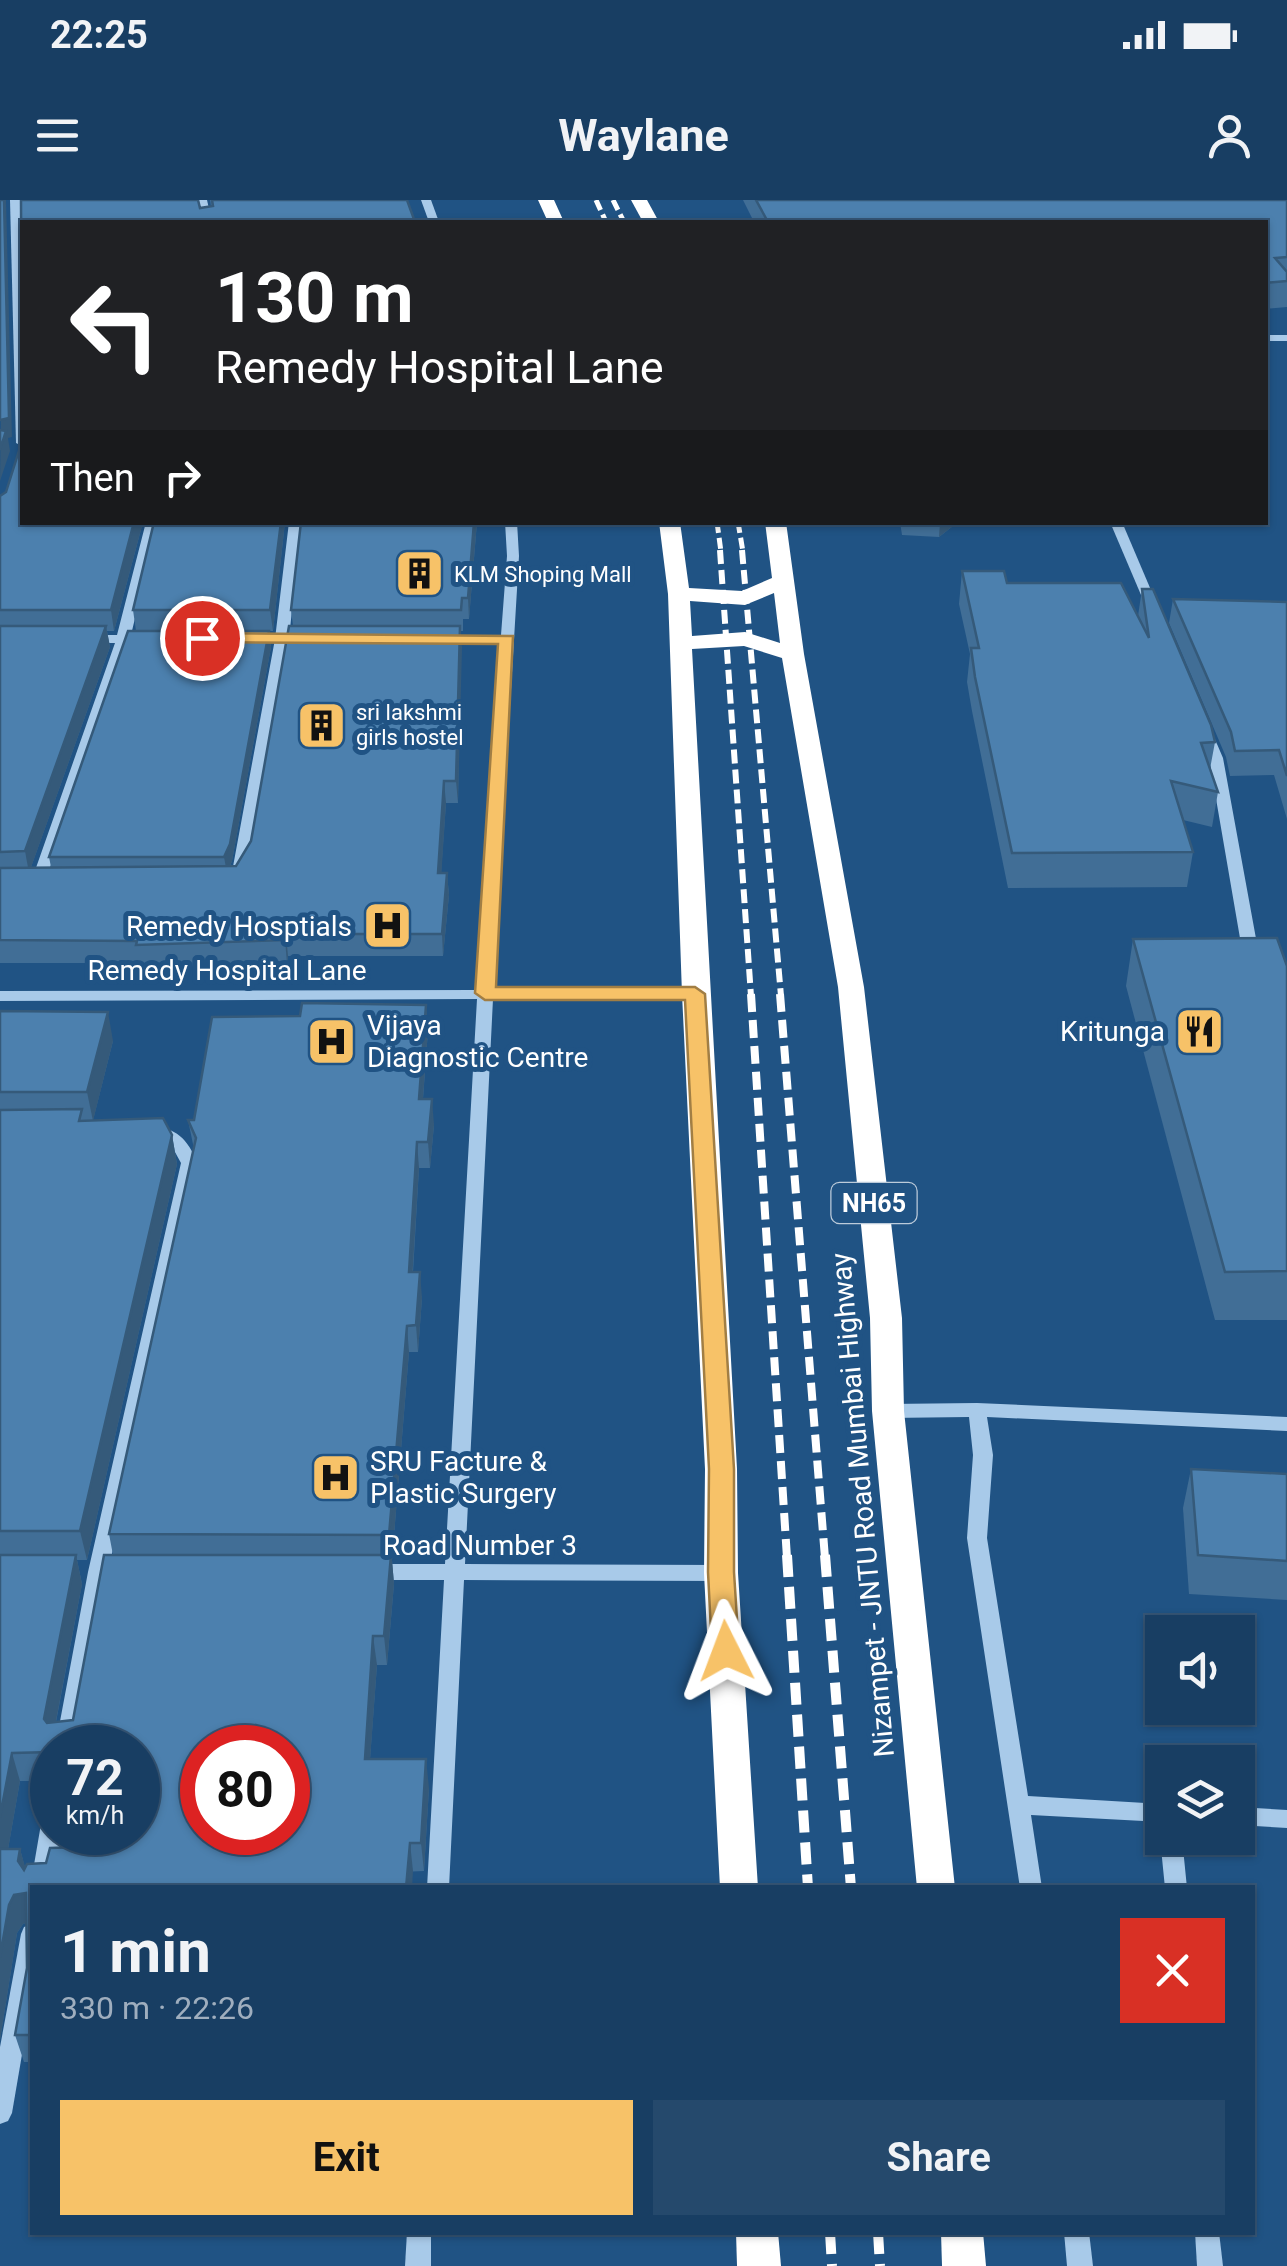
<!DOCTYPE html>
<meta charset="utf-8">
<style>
body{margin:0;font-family:Roboto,sans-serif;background:#25496c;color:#f1f3f6;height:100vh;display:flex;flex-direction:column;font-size:38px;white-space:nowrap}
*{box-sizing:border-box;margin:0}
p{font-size:32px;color:#9faebe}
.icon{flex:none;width:55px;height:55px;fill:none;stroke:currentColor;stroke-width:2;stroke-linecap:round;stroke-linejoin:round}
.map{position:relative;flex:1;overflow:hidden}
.panel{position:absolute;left:30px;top:1685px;width:1225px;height:350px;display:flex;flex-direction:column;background:#183e63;border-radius:0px;box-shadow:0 2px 8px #0004,0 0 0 2px #365778}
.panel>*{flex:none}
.top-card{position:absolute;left:20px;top:20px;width:1248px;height:305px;border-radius:0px;box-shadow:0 2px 8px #0004,0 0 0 2px #365778;background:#202124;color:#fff;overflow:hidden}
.tools{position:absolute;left:1145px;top:1415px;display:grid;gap:20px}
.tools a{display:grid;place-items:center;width:110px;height:110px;border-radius:0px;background:#183e63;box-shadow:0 2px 8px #0004,0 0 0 2px #365778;font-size:50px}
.speed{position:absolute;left:30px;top:1525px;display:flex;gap:20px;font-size:50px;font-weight:700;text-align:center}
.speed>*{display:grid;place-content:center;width:130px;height:130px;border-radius:50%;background:#183e63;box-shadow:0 2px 8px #0004,0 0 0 2px #365778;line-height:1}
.speed small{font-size:25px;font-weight:400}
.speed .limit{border:15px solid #d22;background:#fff;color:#111}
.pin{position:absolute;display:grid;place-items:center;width:85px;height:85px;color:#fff;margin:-42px;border:5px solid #fff;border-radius:50%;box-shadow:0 2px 10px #0007}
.me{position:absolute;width:110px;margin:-55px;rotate:357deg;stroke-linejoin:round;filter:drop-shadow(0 0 8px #0008)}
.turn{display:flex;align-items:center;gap:35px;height:210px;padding:0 30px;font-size:45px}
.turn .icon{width:130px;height:130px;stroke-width:2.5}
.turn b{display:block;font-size:70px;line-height:85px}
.then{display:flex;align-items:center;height:95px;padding:0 30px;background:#0003;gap:20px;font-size:38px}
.round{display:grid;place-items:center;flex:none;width:105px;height:105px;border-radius:0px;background:#25496c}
.summary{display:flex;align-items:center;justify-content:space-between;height:170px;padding:0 30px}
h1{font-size:60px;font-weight:700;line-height:75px}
.action{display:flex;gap:20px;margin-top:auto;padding:20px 30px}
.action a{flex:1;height:115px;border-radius:0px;background:#f7c268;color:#111;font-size:40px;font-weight:700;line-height:115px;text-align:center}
.action a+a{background:#25496c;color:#f1f3f6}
.status{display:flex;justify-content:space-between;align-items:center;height:70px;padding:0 50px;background:#183e63;direction:ltr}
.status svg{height:28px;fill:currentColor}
header{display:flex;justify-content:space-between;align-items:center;height:130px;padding:0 30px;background:#183e63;font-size:45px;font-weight:700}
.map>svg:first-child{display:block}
</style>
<div class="status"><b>22:25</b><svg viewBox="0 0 49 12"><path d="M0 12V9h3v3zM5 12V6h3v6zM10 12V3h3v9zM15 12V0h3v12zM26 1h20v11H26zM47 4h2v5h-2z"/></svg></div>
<header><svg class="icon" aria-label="menu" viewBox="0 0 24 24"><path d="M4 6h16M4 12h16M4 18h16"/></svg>Waylane<svg class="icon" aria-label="person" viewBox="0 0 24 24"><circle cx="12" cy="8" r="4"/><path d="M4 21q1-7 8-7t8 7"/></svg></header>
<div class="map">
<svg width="1287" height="2066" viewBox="0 0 1287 2066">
<rect width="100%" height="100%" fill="#205384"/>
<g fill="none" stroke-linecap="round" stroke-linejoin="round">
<g fill="#a8cae9" fill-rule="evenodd">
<path d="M 10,0 L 20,0 L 22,246 L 16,243 Z"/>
<path d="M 197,0 L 207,0 L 212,22 L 202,22 Z"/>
<path d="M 421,0 L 431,0 L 439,22 L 429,22 Z"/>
<rect x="1265" y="135" width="22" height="6"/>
<path d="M 146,322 L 158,322 L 131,435 L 149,435 L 156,439 L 149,443 L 128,443 L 45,682 L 38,686 L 33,685 L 31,682 L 115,443 L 85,443 L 78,439 L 85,435 L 117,435 Z"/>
<path d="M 289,322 L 301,322 L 289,439 L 246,672 L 239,676 L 232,672 L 275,439 Z"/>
<path d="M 505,322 L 517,322 L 519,356 L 493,790 L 695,789 L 703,794 L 695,799 L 493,799 L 465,1364 L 721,1365 L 728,1367 L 731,1373 L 728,1379 L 721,1381 L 464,1380 L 449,1688 L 427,1688 L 444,1380 L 370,1380 L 363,1378 L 360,1372 L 363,1366 L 370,1364 L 445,1364 L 477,799 L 0,801 L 0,791 L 477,790 L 501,443 L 440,443 L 433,439 L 440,435 L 501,435 L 507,356 Z"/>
<path d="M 1110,322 L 1122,322 L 1159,409 L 1158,412 L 1153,413 L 1147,409 Z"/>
<path d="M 1204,526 L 1211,530 L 1223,558 L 1257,744 L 1249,749 L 1241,744 L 1209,558 L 1197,530 Z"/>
<path d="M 150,924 C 176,929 188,938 197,963 L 108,1372 L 77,1548 L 55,1548 L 88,1372 L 181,963 L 170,943 L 144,933 L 142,929 L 144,925 Z"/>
<path d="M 977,1203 L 1287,1217 L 1287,1231 L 987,1217 L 993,1255 L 987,1338 L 1028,1596 L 1162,1604 L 1162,1622 L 1031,1615 L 1042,1688 L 1020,1688 L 967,1338 L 973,1255 L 969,1217 L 888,1218 L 881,1216 L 879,1211 L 881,1206 L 888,1204 Z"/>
<path d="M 1238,1607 L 1287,1610 L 1287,1628 L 1238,1625 Z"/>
<path d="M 52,1615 L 52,1632 L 62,1632 L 52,1688 L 32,1688 L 32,1694 L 30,1688 L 41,1624 L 44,1617 Z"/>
<path d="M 1162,1633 L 1162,1638 L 1182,1638 L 1187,1688 L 1165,1688 L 1160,1638 Z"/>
<path d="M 32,1724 L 32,1796 L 12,1913 L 8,1921 L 0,1924 L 0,1847 L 21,1734 L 24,1727 Z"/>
<path d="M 407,2032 L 431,2032 L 431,2066 L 405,2066 Z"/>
<path d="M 1064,2032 L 1089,2032 L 1093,2066 L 1067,2066 Z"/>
<path d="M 1195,2032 L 1219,2032 L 1223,2066 L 1197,2066 Z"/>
</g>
<g fill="#fff" fill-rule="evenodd">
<path d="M 538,0 L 554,0 L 564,22 L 548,22 Z"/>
<path d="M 631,0 L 647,0 L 659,22 L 643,22 Z"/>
<path d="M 659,322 L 680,322 L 689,388 L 742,391 L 772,378 L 765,322 L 786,322 L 804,454 L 864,787 L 902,1118 L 904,1211 L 955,1688 L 917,1688 L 872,1211 L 870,1118 L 838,787 L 782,458 L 744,446 L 692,449 L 737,1269 L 738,1373 L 758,1688 L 720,1688 L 704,1373 L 705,1269 L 682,794 L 668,394 ZM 774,393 L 780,443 L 745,432 L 692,436 L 690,401 L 745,405 Z"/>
<path d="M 736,2032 L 778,2032 L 781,2066 L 737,2066 Z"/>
<path d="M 941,2032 L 983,2032 L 986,2066 L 942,2066 Z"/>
</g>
<g stroke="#fff" stroke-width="5" stroke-dasharray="11 5" stroke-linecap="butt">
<path d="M 596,0 L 606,22"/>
<path d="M 613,0 L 624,22"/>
<path d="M 717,322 L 721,352"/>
<path d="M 738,322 L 743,352"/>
</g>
<g stroke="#fff" stroke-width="6" stroke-dasharray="14 6" stroke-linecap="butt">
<path d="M 720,350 L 751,796"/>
<path d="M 742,350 L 781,796"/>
</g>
<g stroke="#fff" stroke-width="8" stroke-dasharray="18 8" stroke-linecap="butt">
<path d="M 751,794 L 787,1358"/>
<path d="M 780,794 L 825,1358"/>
</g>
<g stroke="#fff" stroke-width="10" stroke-dasharray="22 10" stroke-linecap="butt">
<path d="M 787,1355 L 808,1688"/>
<path d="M 825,1355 L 851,1688"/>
<path d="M 830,2032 L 832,2066"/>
<path d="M 878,2032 L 880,2066"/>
</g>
</g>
<g fill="#416e96" fill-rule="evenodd">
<path d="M 21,0 L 198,0 L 200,8 L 211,7 L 210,0 L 407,0 L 415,22 L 22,22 L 22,322 L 143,322 L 114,431 L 107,431 L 110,447 L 31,667 L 51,667 L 49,657 L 128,431 L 136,431 L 133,410 L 154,322 L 285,322 L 273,431 L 269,431 L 271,447 L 232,661 L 230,666 L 236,666 L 251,641 L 289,426 L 293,426 L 291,410 L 301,322 L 477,322 L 469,419 L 463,419 L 463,431 L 461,431 L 458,603 L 446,603 L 441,673 L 447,673 L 449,695 L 443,756 L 288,756 L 287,763 L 140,768 L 139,763 L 0,763 L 0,296 L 6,292 L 22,241 Z"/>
<path d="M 743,0 L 1287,0 L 1287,107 L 1265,109 L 1265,22 L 754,22 Z"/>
<path d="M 900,322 L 958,322 L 939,337 L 902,335 Z"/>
<path d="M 962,371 L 1138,416 L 1142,389 L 1215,542 L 1210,569 L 1218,592 L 1212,627 L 1183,620 L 1193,652 L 1187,687 L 1008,688 L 972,511 L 967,482 L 970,454 L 959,404 Z"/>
<path d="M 1173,399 L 1287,402 L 1287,619 L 1274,575 L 1230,576 L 1226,557 L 1169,423 Z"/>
<path d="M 1133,739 L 1287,766 L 1287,1120 L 1215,1120 L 1126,786 Z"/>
<path d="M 426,805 L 428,830 L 423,899 L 434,925 L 430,968 L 419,968 L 413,1072 L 422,1098 L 418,1152 L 409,1152 L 392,1360 L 394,1384 L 387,1465 L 377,1465 L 370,1559 L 429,1588 L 424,1671 L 32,1688 L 32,1862 L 24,1862 L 15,1835 L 27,1768 L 26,1723 L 23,1724 L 17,1733 L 0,1840 L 0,811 L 113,841 L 93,920 L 172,935 L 177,964 L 87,1360 L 77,1360 L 82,1384 L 56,1522 L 73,1520 L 113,1355 L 109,1334 L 194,949 L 188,920 L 194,920 L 300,816 ZM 52,1548 L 138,1548 L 112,1646 L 25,1668 L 20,1649 L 8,1649 L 20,1581 L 52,1581 Z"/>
<path d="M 1191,1269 L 1287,1274 L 1287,1400 L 1189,1394 L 1183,1308 Z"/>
</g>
<g fill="#355a7a">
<path d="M 4,0 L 6,0 L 12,237 L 8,238 L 10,251 L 0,281 Z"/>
<path d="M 134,322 L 143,322 L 114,431 L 111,410 Z"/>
<path d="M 281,322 L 285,322 L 273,431 L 270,410 Z"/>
<path d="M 474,322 L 477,322 L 469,419 L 468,398 Z"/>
<path d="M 940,322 L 958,322 L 939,337 Z"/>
<path d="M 106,426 L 110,447 L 29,673 L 25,651 Z"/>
<path d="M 460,426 L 462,447 L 458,603 L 456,581 Z"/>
<path d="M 269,431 L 271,447 L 232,661 L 227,673 L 224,657 Z"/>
<path d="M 444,581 L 446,603 L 440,695 L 438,673 Z"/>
<path d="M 447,673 L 449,695 L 443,756 L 442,734 Z"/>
<path d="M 286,734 L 288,756 L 287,763 L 285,740 Z"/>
<path d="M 426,805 L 428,830 L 421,925 L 419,899 Z"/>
<path d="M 108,812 L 113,841 L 93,921 L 87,892 Z"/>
<path d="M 432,899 L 434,925 L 430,968 L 428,942 Z"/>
<path d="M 172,935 L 177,964 L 87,1360 L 80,1331 Z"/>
<path d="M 417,942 L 419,968 L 411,1098 L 409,1072 Z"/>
<path d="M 420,1072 L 422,1098 L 418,1152 L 416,1125 Z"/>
<path d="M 407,1126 L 409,1152 L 392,1360 L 394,1384 L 387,1465 L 384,1436 L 391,1355 L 389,1335 Z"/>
<path d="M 76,1355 L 82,1384 L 51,1547 L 44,1519 Z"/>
<path d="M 373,1436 L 377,1465 L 368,1588 L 365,1559 Z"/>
<path d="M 12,1553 L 20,1581 L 3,1678 L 0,1670 L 0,1617 Z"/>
<path d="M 426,1559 L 429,1588 L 424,1671 L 421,1643 Z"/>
<path d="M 410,1643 L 413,1671 L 412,1688 L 406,1688 Z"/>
<path d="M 20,1649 L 28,1677 L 18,1661 Z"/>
<path d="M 26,1693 L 32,1721 L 23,1724 L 17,1733 L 0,1840 L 0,1757 L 9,1705 L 14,1695 Z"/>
</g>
<g fill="#4c80ae" stroke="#355a7a" stroke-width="2.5" fill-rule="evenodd">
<path d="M 0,0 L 4,0 L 9,218 L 0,220 Z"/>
<path d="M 21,0 L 198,0 L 200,8 L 213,6 L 212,0 L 407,0 L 415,22 L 22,22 L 22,322 L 134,322 L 111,410 L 0,410 L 0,296 L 6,292 L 22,241 Z"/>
<path d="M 756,0 L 1287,0 L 1287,57 L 1275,58 L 1287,72 L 1287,81 L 1265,83 L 1265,22 L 768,22 Z"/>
<path d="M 0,230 L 6,231 L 0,250 Z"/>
<path d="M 154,322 L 281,322 L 270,410 L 133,410 Z"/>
<path d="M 301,322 L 474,322 L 468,398 L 462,398 L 461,410 L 291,410 Z"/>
<path d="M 962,371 L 1004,371 L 1007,383 L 1121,383 L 1149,438 L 1142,389 L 1153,389 L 1211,525 L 1215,542 L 1201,543 L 1218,592 L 1171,581 L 1193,652 L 1012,653 L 975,477 L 971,448 L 979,448 Z"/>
<path d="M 1173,399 L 1287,402 L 1287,576 L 1279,550 L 1235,551 L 1231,532 Z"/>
<path d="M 0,426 L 106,426 L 25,651 L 0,652 Z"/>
<path d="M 289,426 L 460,426 L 456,581 L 444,581 L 438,673 L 447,673 L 442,734 L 286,734 L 285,740 L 136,745 L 137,741 L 0,740 L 0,668 L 236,666 L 251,641 Z"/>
<path d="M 128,431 L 269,431 L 230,644 L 224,657 L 49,657 Z"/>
<path d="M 1277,738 L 1287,766 L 1287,1071 L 1225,1072 L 1133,739 Z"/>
<path d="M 302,803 L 426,805 L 419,899 L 432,899 L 428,942 L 417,942 L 409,1072 L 420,1072 L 416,1125 L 407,1126 L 389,1335 L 109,1334 L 196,938 L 188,920 L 194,920 L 212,817 L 300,816 Z"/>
<path d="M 0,811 L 108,812 L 87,892 L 0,892 Z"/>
<path d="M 82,909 L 79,921 L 163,918 L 172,935 L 80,1331 L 0,1331 L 0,910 Z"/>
<path d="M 1191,1269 L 1287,1274 L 1287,1361 L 1198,1355 Z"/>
<path d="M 0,1355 L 76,1355 L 44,1519 L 47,1523 L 73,1520 L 104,1355 L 391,1355 L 384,1436 L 373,1436 L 365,1559 L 426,1559 L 421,1643 L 410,1643 L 406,1688 L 32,1688 L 32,1835 L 15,1835 L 27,1768 L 26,1693 L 14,1695 L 9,1705 L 0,1757 L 0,1649 L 20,1649 L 18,1661 L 24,1670 L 27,1664 L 46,1663 L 50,1648 L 112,1646 L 114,1632 L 138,1632 L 138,1548 L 52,1548 L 52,1552 L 12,1553 L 0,1617 ZM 202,1548 L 288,1548 L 288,1632 L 202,1632 Z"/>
</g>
<path fill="#f7c268" stroke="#a17e44" stroke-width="2.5" d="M 202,433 L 513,436 L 496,787 L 695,787 L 705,794 L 734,1269 L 734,1372 L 739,1451 L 735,1459 L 726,1462 L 716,1459 L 712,1451 L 708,1372 L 709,1269 L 685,800 L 485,800 L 475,793 L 498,444 L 196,442 L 194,438 Z"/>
<defs>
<symbol id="building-square" viewBox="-11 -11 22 22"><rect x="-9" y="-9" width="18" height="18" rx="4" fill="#f7c268" stroke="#205384"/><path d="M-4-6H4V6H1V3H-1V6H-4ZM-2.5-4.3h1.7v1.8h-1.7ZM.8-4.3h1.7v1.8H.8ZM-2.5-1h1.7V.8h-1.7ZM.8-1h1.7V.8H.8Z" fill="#111"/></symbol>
<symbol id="hospital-square" viewBox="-11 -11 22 22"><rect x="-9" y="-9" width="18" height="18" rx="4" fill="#f7c268" stroke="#205384"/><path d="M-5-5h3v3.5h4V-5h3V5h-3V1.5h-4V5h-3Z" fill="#111"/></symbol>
<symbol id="restaurant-square" viewBox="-11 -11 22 22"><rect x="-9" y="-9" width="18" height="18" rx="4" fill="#f7c268" stroke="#205384"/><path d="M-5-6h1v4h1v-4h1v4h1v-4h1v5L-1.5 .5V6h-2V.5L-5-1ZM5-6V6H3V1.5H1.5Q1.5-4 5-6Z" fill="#111"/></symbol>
</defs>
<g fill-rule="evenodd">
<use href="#building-square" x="392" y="346" width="55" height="55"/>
<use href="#building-square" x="294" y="498" width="55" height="55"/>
<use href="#hospital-square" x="360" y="698" width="55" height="55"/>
<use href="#restaurant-square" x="1172" y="804" width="55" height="55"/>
<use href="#hospital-square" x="304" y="814" width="55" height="55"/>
<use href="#hospital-square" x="308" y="1250" width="55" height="55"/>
</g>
<g text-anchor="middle" stroke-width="10" stroke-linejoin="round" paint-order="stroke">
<g font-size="22" fill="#fff" stroke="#205384" text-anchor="start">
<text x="454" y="382">KLM Shoping Mall</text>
<text x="356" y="520">sri lakshmi<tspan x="356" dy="25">girls hostel</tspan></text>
</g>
<rect fill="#205384" stroke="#bccbda" stroke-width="2.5" x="831.5" y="983" width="85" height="40" rx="8"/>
<g font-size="25" font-weight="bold" fill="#fff">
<text x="874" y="1012">NH65</text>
</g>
<g font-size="28" fill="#fff" stroke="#205384" text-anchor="end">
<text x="352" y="736">Remedy Hosptials</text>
<text x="367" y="835" text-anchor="start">Vijaya<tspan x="367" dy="32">Diagnostic Centre</tspan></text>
<text x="1165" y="841">Kritunga</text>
<text x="370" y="1271" text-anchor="start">SRU Facture &amp;<tspan x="370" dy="32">Plastic Surgery</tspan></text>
</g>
<g font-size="28" fill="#fff" stroke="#205384">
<text x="227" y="780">Remedy Hospital Lane</text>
<text transform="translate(862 1305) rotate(-95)" y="10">Nizampet - JNTU Road Mumbai Highway</text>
<text x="480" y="1355">Road Number 3</text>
</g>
</g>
</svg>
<div class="tools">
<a><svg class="icon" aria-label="sound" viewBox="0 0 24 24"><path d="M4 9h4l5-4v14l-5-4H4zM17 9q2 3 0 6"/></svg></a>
<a><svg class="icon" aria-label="layers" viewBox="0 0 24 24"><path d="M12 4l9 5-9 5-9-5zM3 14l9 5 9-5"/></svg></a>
</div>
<div class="speed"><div>72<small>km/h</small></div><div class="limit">80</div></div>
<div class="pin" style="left:202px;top:438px;background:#d93025"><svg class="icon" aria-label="arrive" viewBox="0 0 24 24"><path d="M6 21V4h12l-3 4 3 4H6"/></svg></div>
<svg class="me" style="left:726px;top:1451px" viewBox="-20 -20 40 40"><path d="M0-17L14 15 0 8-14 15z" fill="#f7c268" stroke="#fff" stroke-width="4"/></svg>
<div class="top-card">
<div class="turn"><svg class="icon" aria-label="left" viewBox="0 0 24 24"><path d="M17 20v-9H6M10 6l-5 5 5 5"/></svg><div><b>130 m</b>Remedy Hospital Lane</div></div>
<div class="then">Then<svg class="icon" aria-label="right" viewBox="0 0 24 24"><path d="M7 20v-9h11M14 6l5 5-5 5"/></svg></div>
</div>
<section class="panel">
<div class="summary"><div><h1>1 min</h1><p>330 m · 22:26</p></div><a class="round" style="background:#d93025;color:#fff"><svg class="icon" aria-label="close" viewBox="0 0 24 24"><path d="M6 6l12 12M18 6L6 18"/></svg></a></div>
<div class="action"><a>Exit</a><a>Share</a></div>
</section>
</div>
